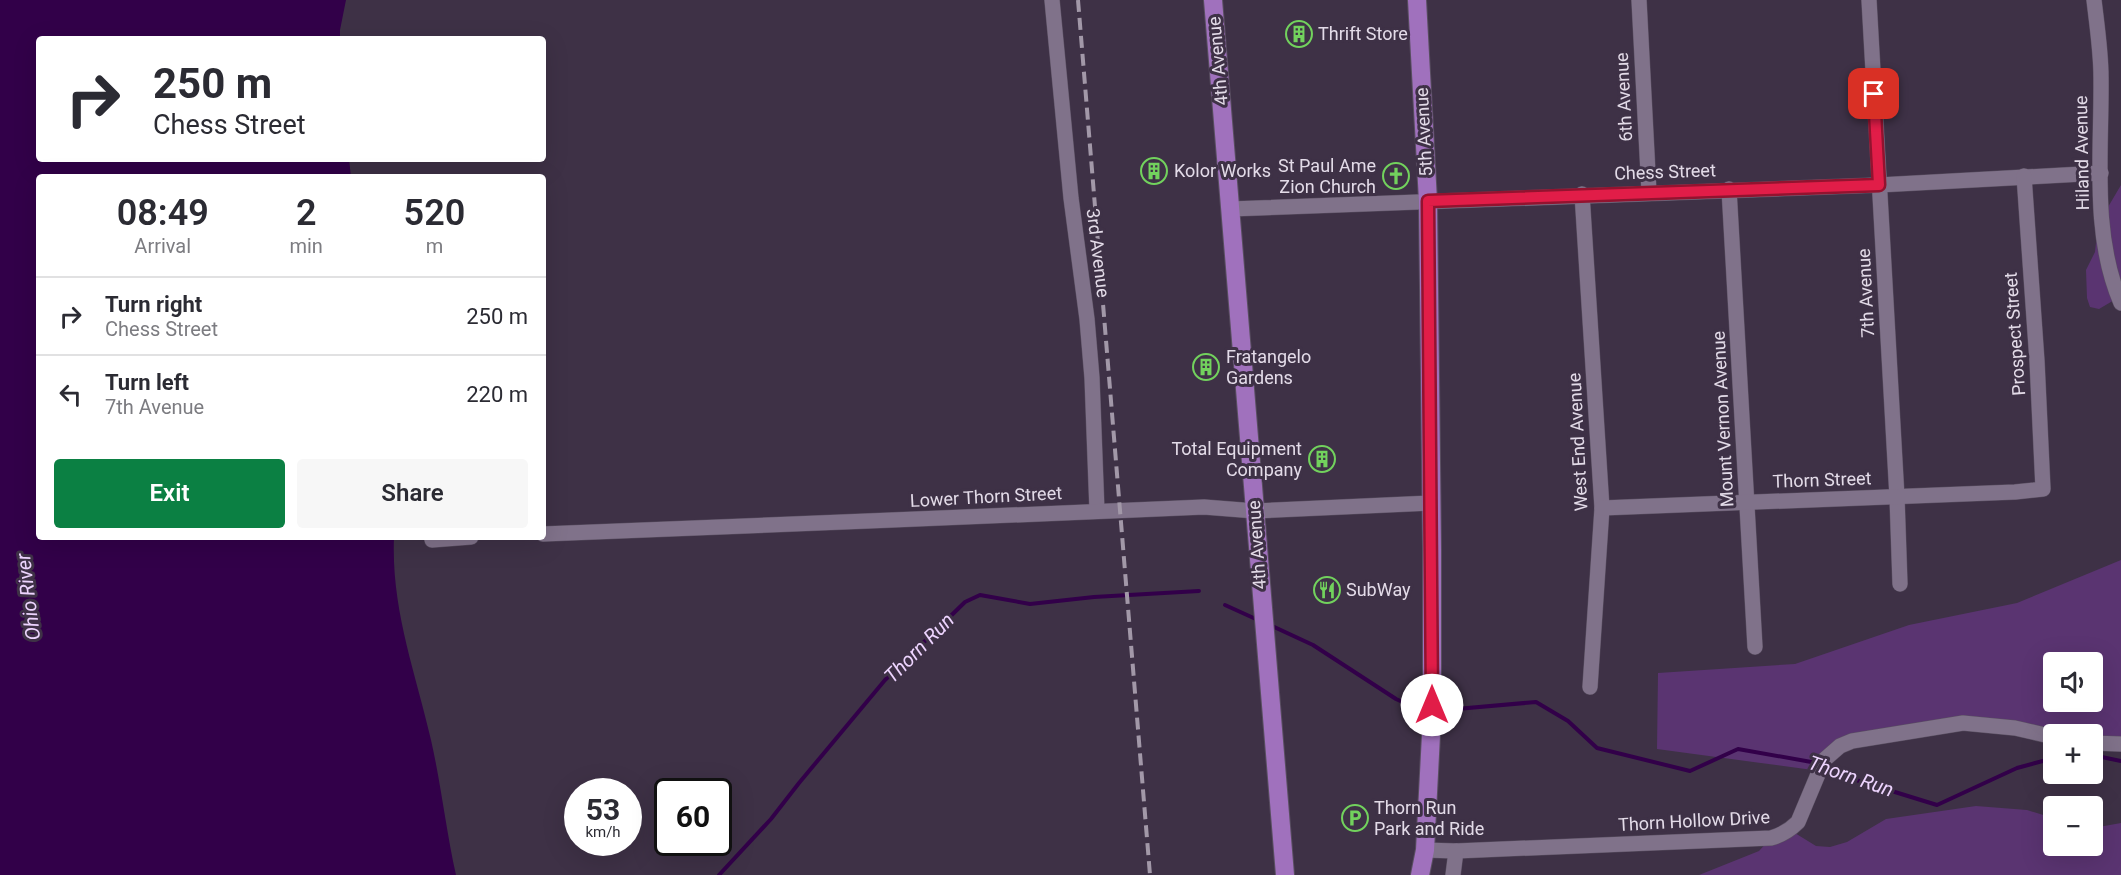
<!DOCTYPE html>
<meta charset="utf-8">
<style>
body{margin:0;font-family:Roboto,sans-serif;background:#f7f7f7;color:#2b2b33;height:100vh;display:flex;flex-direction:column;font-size:22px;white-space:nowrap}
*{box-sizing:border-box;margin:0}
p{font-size:20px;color:#7c7c81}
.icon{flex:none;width:33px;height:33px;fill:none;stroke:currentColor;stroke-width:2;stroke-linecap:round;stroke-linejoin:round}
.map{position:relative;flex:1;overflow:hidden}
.drawer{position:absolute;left:36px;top:174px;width:510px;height:366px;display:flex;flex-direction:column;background:#fff;border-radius:6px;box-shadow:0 6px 24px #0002}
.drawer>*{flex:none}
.top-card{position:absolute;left:36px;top:36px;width:510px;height:126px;border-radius:6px;box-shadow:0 6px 24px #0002;background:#fff;color:#2b2b33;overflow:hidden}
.controls{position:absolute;left:2043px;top:652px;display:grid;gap:12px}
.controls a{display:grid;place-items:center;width:60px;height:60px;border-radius:6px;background:#fff;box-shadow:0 6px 24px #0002;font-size:30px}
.speed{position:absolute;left:564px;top:778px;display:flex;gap:12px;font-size:30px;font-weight:700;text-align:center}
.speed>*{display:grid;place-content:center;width:78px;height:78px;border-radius:50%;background:#fff;box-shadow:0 6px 24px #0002;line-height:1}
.speed small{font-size:15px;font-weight:400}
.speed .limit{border:3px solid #111;border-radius:9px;background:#fff;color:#111}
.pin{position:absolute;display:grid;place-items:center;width:51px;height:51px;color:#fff;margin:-26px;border-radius:12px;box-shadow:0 3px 9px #0006}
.me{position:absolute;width:66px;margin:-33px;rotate:0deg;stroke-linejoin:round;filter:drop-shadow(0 0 4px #0008)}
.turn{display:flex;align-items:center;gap:21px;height:126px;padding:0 18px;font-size:27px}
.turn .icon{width:78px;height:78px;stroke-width:2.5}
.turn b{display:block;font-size:42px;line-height:51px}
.eta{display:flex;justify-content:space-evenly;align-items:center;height:102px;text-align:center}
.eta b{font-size:36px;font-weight:600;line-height:42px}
.primary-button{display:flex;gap:12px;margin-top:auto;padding:12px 18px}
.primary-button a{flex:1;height:69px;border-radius:6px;background:#0b8043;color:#fff;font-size:24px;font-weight:600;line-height:69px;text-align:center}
.primary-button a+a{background:#f7f7f7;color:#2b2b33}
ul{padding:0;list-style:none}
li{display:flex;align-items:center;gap:18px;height:78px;padding:0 18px;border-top:2px solid #e1e1e2}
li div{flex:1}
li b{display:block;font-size:22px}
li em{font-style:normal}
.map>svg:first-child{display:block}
</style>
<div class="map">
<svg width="2121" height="875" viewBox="0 0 2121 875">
<rect width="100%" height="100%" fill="#3e3146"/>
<g fill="#5a3471" fill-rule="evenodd">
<path d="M 2121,185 L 2121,296 L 2099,309 L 2090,307 L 2087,298 L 2086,270 L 2095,252 L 2098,224 Z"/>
<path d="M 2121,560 L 2121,744 L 2093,743 L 2092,735 L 2054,735 L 1987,725 L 1852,741 L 1820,771 L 1657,749 L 1658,673 L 1795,664 L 1909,625 L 2017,603 ZM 2054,663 L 2092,663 L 2092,702 L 2054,702 Z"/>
<path d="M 1976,806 L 2027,810 L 2053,818 L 2054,846 L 2092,846 L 2093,828 L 2121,823 L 2121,875 L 1699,875 L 1759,851 L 1771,838 L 1790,830 L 1816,846 L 1830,847 L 1847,842 L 1886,819 Z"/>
</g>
<path fill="#320049" d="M 0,0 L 346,0 L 340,30 L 340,39 L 39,39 L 39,159 L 349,159 L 351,177 L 39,177 L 39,537 L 394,537 C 391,609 415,671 431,740 C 441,784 446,830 456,875 L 0,875 Z"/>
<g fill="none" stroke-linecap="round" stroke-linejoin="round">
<g stroke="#320049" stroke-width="4">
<path d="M 1225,605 L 1258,620"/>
<path d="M 1270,625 L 1313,645 L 1396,699 L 1418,709"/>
<path d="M 1445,710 L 1536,702 L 1568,721 L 1597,748 L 1690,771 L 1738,749 L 1817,763"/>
<path d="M 2092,755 L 2121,761"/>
<path d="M 1824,767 L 1843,776 L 1937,805 L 2017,768 L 2054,758"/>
<path d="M 719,875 L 771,819 L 799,783 L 885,680 L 965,602 L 980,595 L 1030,604 L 1094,597 L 1199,591"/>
</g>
<defs>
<g id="street">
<path d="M 1052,0 L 1071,198 L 1087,319 L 1092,378 L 1097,511"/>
<path d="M 1639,0 L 1649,192"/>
<path d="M 1869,0 L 1897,497 L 1900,584"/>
<path d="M 2094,0 C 2097,26 2101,52 2101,77 C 2102,151 2091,234 2121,303"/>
<path d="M 1729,189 L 1755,647"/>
<path d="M 1582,194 L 1602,508 L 1590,687"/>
<path d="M 1230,209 L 1879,185 L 2101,173"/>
<path d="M 1602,508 L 2015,492 L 2043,489 L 2037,361 L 2024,176"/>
<path d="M 543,534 C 763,526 984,516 1204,507 L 1255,511 L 1431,503"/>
<path d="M 432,540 L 471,537"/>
<path d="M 2092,743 L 2121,744"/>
<path d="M 1425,850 L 1456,851 L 1771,838 C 1782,835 1789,831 1798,822 L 1824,760 L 1840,746 L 1852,741 L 1963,723 L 2015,728 L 2054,737"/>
<path d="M 1453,875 L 1456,851"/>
</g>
<g id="primary">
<path d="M 1213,0 L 1285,875"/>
<path d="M 1417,0 L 1428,201 L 1432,549 L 1432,716 L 1425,850 L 1420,875"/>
</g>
</defs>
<use href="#street" stroke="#594f61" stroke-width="16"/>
<use href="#primary" stroke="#594f61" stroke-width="20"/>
<use href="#street" stroke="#80728a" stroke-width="15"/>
<use href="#primary" stroke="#a071bd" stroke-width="18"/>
<path stroke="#a298a8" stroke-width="4" stroke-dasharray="12 6" stroke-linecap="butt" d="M 1078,0 L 1150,875"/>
</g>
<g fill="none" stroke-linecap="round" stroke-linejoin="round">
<defs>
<path id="route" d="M 1432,705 L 1428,201 L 1879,185 L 1874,94"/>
</defs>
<use href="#route" stroke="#92132f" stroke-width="15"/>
<use href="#route" stroke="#e11d48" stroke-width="10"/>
</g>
<defs>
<symbol id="building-ring" viewBox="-11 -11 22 22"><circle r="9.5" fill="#3e3146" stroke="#72d25d" stroke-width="1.5"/><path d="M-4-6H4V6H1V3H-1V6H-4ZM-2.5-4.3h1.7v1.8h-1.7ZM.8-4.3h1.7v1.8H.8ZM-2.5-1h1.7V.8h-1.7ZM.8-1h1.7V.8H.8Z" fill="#72d25d"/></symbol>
<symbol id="church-ring" viewBox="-11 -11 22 22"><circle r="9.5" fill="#3e3146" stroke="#72d25d" stroke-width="1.5"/><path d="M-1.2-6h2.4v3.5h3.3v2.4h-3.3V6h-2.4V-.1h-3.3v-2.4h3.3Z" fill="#72d25d"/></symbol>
<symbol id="restaurant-ring" viewBox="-11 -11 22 22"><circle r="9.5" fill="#3e3146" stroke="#72d25d" stroke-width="1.5"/><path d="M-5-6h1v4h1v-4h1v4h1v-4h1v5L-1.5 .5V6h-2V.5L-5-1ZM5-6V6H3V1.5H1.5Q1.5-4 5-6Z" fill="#72d25d"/></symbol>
<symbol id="parking-ring" viewBox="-11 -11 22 22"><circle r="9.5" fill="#3e3146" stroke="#72d25d" stroke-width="1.5"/><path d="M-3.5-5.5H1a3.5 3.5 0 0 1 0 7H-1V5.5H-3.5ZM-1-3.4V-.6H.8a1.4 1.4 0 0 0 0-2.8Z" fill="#72d25d"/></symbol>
</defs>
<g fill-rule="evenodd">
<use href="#building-ring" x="1284" y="19" width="30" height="30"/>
<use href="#building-ring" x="1139" y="156" width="30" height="30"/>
<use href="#church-ring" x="1381" y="161" width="30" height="30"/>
<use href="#building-ring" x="1191" y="352" width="30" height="30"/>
<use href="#building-ring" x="1307" y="444" width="30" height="30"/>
<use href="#restaurant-ring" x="1312" y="575" width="30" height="30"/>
<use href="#parking-ring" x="1340" y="803" width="30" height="30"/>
</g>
<g text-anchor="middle" stroke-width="6" stroke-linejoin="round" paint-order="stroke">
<g font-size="18" fill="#e3dbe8" stroke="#3e3146" text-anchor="start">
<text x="1318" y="40">Thrift Store</text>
<text x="1376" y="172" text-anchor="end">St Paul Ame<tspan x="1376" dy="21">Zion Church</tspan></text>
<text x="1174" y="177">Kolor Works</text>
<text x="1226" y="363">Fratangelo<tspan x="1226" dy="21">Gardens</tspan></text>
<text x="1302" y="455" text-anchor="end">Total Equipment<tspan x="1302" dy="21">Company</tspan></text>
<text x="1346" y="596">SubWay</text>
<text x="1374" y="814">Thorn Run<tspan x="1374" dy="21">Park and Ride</tspan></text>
</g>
<g font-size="18" fill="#e3dbe8" stroke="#3e3146">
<text transform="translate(1218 61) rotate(-95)" y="6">4th Avenue</text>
<text transform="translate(1624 97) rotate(-93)" y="6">6th Avenue</text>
<text transform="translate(1424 132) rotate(-93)" y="6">5th Avenue</text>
<text transform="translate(2082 153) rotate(-91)" y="6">Hiland Avenue</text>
<text transform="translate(1665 172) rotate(-2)" y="6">Chess Street</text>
<text transform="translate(1098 253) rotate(83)" y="6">3rd Avenue</text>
<text transform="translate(1866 293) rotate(-93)" y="6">7th Avenue</text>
<text transform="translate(2015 334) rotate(-94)" y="6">Prospect Street</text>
<text transform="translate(1723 419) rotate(-93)" y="6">Mount Vernon Avenue</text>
<text transform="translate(1578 442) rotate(-93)" y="6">West End Avenue</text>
<text transform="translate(1822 480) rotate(-2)" y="6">Thorn Street</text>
<text transform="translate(986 497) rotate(-3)" y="6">Lower Thorn Street</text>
<text transform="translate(1257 545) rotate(-94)" y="6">4th Avenue</text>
<text transform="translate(1694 821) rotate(-3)" y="6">Thorn Hollow Drive</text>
</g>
<g font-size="20" font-style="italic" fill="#edd4fe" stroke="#3e3146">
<text transform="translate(28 597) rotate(-97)" y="7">Ohio River</text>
<text transform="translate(919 648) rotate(-45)" y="7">Thorn Run</text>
<text transform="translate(1851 776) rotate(19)" y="7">Thorn Run</text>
</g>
</g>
</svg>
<div class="controls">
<a><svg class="icon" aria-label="sound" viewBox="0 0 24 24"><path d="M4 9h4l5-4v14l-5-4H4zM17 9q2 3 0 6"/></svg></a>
<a>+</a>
<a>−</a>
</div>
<div class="speed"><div>53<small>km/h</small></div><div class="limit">60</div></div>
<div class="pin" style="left:1874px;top:94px;background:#d93025"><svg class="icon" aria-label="arrive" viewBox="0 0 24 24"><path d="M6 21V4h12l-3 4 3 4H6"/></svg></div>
<svg class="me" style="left:1432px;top:705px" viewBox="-20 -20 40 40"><circle r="19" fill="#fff"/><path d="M0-13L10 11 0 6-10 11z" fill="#e11d48"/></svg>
<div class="top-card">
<div class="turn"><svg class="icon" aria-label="right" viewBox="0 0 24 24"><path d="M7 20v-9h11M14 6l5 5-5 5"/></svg><div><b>250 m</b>Chess Street</div></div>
</div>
<section class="drawer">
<div class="eta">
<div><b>08:49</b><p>Arrival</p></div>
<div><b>2</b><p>min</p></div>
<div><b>520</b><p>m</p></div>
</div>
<ul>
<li><svg class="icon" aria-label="right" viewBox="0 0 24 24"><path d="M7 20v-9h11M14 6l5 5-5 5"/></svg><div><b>Turn right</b><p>Chess Street</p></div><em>250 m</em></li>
<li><svg class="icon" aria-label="left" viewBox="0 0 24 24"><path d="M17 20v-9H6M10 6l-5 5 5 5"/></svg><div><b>Turn left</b><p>7th Avenue</p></div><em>220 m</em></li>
</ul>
<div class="primary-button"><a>Exit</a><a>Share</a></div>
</section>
</div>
